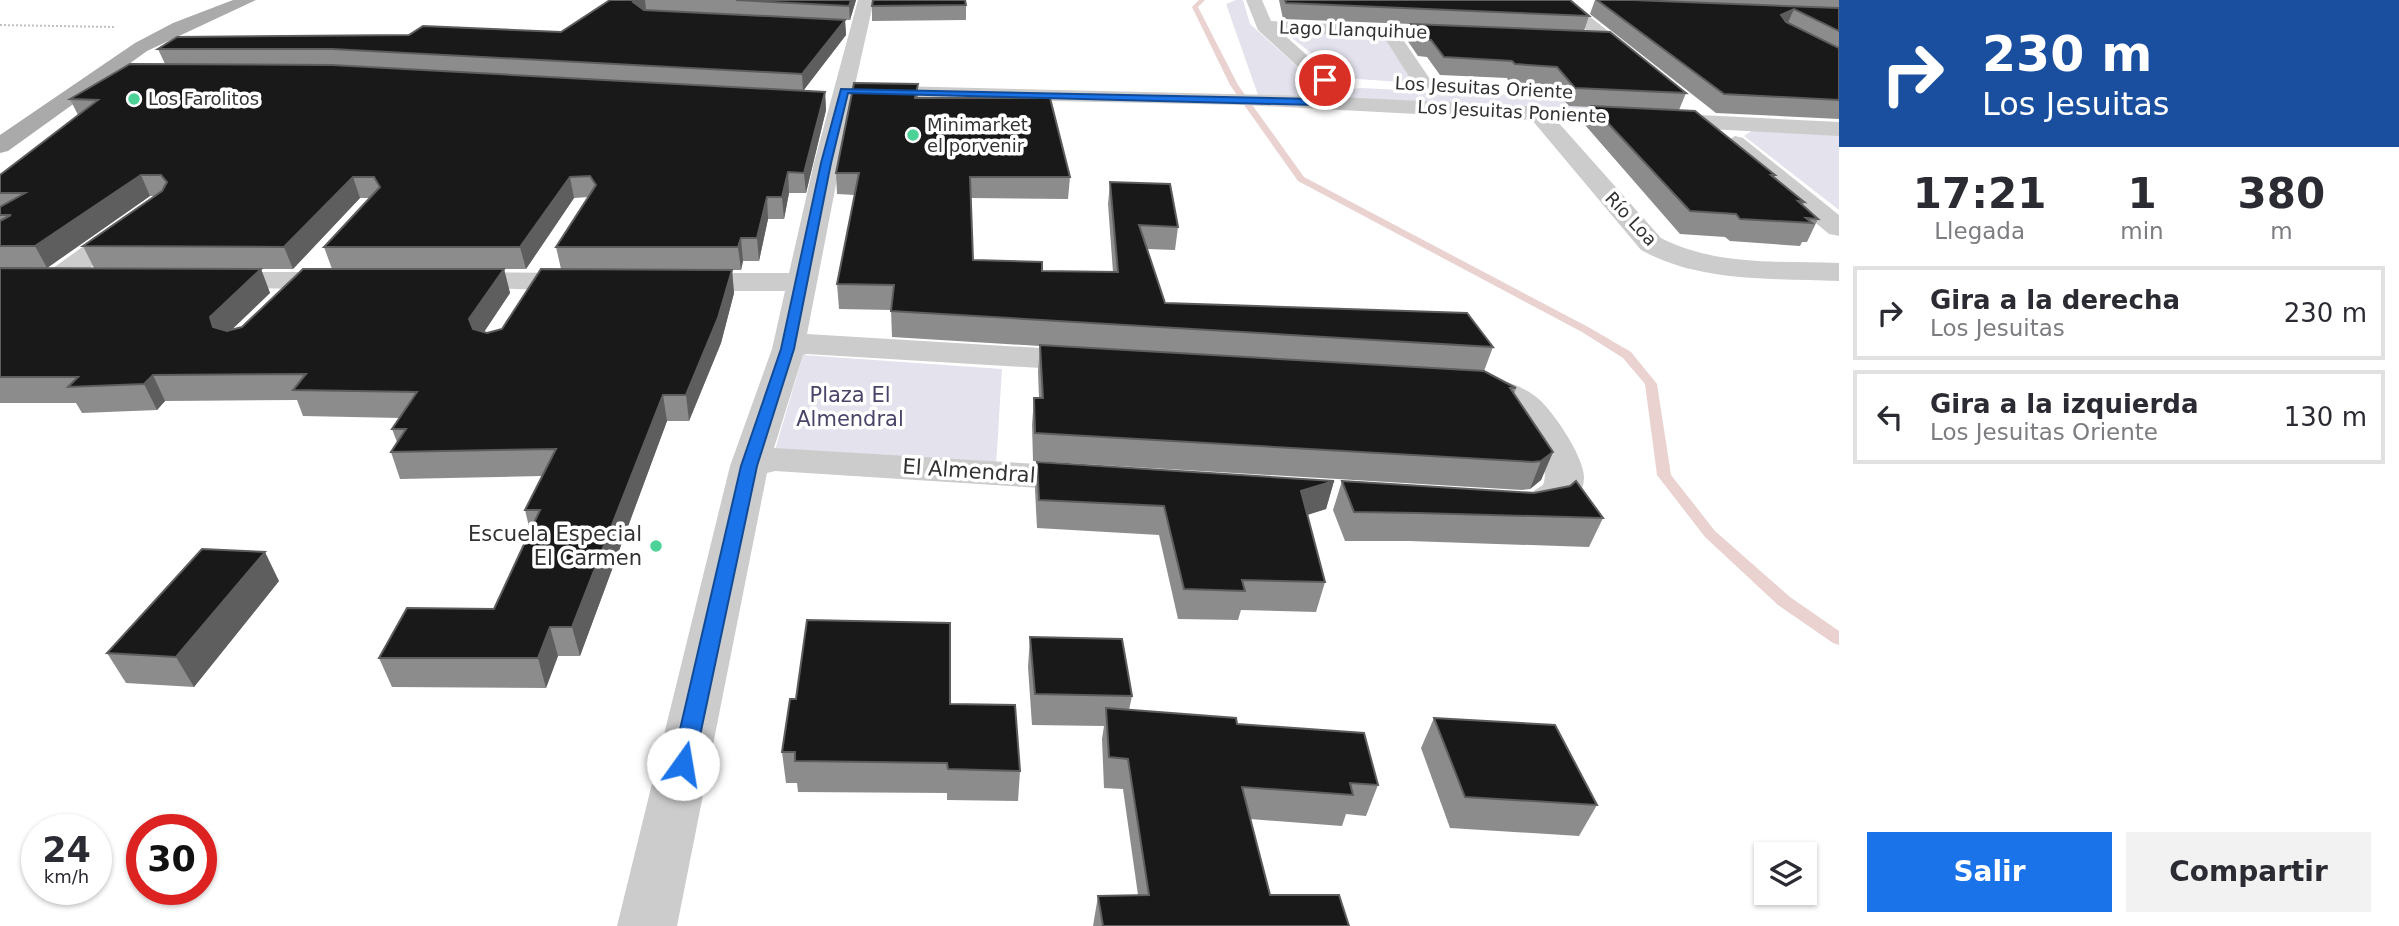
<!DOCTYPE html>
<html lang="es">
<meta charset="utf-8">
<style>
body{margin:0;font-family:"DejaVu Sans",sans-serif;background:#f2f2f3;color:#2b2b33;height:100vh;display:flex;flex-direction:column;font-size:26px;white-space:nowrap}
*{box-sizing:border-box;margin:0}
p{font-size:23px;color:#7c7c81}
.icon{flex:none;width:38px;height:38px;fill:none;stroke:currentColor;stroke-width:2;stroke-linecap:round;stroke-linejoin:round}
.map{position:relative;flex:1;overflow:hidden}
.sheet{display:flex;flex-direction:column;background:#fff;width:560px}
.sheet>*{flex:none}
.banner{background:#1a4fa0;color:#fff;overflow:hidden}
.tools{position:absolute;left:1754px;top:842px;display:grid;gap:14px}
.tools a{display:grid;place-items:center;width:63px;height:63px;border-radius:0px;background:#fff;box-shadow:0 2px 5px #0004;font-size:35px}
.speed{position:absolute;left:21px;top:814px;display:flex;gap:14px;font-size:35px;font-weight:700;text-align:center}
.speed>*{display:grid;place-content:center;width:91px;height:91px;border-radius:50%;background:#fff;box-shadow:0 2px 5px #0004;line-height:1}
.speed small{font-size:18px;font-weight:400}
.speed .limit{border:10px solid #d22;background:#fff;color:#111}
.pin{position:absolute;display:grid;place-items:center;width:60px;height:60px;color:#fff;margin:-30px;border:4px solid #fff;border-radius:50%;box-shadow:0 2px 7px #0007}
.me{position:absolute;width:77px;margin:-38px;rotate:13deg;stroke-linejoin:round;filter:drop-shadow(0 0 5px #0008)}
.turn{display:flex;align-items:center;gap:24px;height:147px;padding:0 28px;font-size:32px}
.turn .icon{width:91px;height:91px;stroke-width:2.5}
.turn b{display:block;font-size:49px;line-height:60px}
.eta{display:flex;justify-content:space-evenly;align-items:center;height:119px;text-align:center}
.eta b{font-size:42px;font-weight:800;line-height:49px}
.primary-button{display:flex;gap:14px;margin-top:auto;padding:14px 28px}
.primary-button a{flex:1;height:80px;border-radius:0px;background:#1a73e8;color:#fff;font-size:28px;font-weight:800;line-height:80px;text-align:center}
.primary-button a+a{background:#f2f2f3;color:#2b2b33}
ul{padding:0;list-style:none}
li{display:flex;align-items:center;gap:21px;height:94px;margin:0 14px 10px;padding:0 14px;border:4px solid #e1e1e2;border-radius:0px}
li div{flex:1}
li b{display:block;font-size:26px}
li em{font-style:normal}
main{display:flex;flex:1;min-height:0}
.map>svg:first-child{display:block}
</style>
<main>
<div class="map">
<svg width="1839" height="926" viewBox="0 0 1839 926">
<rect width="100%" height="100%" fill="#fff"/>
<g fill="#e3e2ed">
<path d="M 1236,0 L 1243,0 L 1250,24 L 1319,86 L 1321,91 C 1306,103 1277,96 1258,95 L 1226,4 Z"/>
<path d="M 1283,31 L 1384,35 L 1416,83 L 1343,78 Z"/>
<path d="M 1360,88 L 1666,102 L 1675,114 L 1343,100 L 1346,90 Z"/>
<path d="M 1753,130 L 1839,135 L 1839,210 L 1744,136 Z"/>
<path d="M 803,355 L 1002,369 L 996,466 L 775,450 Z"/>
</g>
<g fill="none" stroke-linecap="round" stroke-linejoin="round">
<path fill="#ead2d1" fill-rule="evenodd" d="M 1199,0 L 1205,0 L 1198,7 L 1238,85 L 1304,177 L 1590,328 L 1631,352 L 1657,384 L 1671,475 L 1715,531 L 1790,597 L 1839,631 L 1839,645 L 1833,643 L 1778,605 L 1705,537 L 1657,475 L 1645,384 L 1623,358 L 1582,332 L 1298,181 L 1230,85 L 1192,7 Z"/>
<path stroke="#c2c2c2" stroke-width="2" stroke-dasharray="2 2" stroke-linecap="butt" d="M 0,25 L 115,27"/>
<g fill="#ccc" fill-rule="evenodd">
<path d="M 858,0 L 874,0 L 855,85 L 1311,96 L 1321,92 L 1321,88 L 1258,30 L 1246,0 L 1262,0 L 1271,21 L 1460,30 L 1469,35 L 1460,40 L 1402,38 L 1434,85 L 1424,91 L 1417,89 L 1384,37 L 1281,32 L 1338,83 L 1341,87 L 1340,97 L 1839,122 L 1839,136 L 1557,121 L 1661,238 C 1715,266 1779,261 1839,263 L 1839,281 C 1772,278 1701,283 1641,250 L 1532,120 L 1244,105 L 853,97 L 807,334 L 1091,351 L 1103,354 L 1108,361 L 1103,368 L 1091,371 L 807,354 L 803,355 L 774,448 L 1088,467 L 1102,471 L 1108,479 L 1102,487 L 1088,491 L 775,471 L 767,473 L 677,926 L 617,926 L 730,466 L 772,349 L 785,291 L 682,291 L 671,288 L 667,282 L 671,276 L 682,273 L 789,273 L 814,163 Z"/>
<path d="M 1551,0 L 1569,0 L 1646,61 L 1649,65 L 1646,69 L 1632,69 Z"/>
<path d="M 1735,136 L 1743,138 L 1839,215 L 1839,236 L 1829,234 L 1727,148 L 1724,143 Z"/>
<path d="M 131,217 L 141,219 L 144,225 L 141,231 L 65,286 L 55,289 L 45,286 L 40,280 L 45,274 L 121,219 Z"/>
<path d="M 213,272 L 342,272 L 352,275 L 357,281 L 352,287 L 342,290 L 203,287 L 198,281 L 203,275 Z"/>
<path d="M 454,272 L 587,273 L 598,276 L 602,282 L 598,288 L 587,291 L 444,287 L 439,281 L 444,275 Z"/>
<path d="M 1469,373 C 1492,377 1516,382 1535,396 C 1551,407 1585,458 1584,478 C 1583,515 1527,522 1501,515 L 1495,506 L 1501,497 L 1530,493 L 1543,485 C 1548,472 1542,461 1535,450 C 1510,405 1508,403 1457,390 L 1452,383 L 1457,376 Z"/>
</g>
<path fill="#aaa" fill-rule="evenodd" d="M 233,0 L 256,0 L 147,51 L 8,151 L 0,153 L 0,135 L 135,43 L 173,23 Z"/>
</g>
<g fill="#8c8c8c" fill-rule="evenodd">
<path d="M 610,0 L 856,0 L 850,20 L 645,10 L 845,20 L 846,35 L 803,91 L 825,92 L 826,110 L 806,193 L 789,193 L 784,219 L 768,219 L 759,261 L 743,261 L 741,270 L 732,270 L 734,293 L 721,343 L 689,421 L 667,421 L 580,656 L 558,656 L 546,688 L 392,687 L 379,658 L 494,609 L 530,531 L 525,510 L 542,476 L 400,479 L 391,452 L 397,442 L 392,429 L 400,418 L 303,416 L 297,400 L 165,401 L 157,410 L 82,413 L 76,403 L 0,403 L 0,175 L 78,115 L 70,99 L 165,64 L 158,49 L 409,35 L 561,32 ZM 150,196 L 155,196 L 83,246 L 94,268 L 47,268 ZM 589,197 L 556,247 L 561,269 L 502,329 L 487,333 L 484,332 L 510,293 L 504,269 L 526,269 L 574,198 ZM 360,198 L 369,198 L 324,247 L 332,269 L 242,327 L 232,329 L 270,293 L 261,269 L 293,269 Z"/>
<path d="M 1279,0 L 1570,0 L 1589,16 L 1584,31 L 1686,93 L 1679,110 L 1775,175 L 1774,177 L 1804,202 L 1803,205 L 1818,219 L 1807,242 L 1802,242 L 1800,246 L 1730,241 L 1725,237 L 1680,234 L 1585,125 L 1591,107 L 1569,106 L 1551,85 L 1509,82 L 1507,78 L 1440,75 L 1427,57 L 1418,56 L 1407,40 L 1411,24 L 1283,19 Z"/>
<path d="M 1595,0 L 1839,0 L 1839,119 L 1716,113 L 1590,14 Z"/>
<path d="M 966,5 L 966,20 L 872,21 L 872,6 Z"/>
<path d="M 918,84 L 918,98 L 1070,177 L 1068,199 L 971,198 L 973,260 L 1042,271 L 1113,272 L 1108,204 L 1110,182 L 1178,227 L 1175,250 L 1147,249 L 1165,303 L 1493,347 L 1484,371 L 1516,388 L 1514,394 L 1553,452 L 1541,480 L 1530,489 L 1522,490 L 1033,461 L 1032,425 L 1034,398 L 1039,398 L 1038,371 L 1040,346 L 892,337 L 891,310 L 839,309 L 837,284 L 855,195 L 837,194 L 836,173 Z"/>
<path d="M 1037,462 L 1334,481 L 1326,509 L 1307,515 L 1325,582 L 1316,612 L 1241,610 L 1238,620 L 1178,619 L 1159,535 L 1037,528 L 1035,490 Z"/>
<path d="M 1342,481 L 1603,518 L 1589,547 L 1409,541 L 1345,541 L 1333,510 Z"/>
<path d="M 279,581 L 194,687 L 126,683 L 107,653 Z"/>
<path d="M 1030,637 L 1132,696 L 1129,710 L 1237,724 L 1378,785 L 1366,816 L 1346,814 L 1342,826 L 1250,819 L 1270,895 L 1138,895 L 1123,789 L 1104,788 L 1102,739 L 1104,726 L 1032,725 L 1028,667 Z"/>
<path d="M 950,704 L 1020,771 L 1018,801 L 947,800 L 947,793 L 798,792 L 797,783 L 786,783 L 782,752 Z"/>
<path d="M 1434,718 L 1597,805 L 1579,836 L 1450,828 L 1421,748 Z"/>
<path d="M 1098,896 L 1103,926 L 1093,926 Z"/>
</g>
<g fill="#5e5e5e">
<path d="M 636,0 L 645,0 L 646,9 L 636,16 L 633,2 Z"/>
<path d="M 851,0 L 856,0 L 850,20 L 849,6 Z"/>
<path d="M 1794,9 L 1787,25 L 1781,15 Z"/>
<path d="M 845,20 L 846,35 L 803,91 L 802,74 Z"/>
<path d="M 825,92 L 826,110 L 806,193 L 804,173 Z"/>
<path d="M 788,172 L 789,193 L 784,219 L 782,197 Z"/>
<path d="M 141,175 L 150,196 L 47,268 L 35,246 Z"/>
<path d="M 353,177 L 360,198 L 293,269 L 284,247 Z"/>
<path d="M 570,177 L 574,198 L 526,269 L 520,247 Z"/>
<path d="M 767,197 L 768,219 L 759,261 L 757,238 Z"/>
<path d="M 741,238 L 743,261 L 741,270 L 738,247 Z"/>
<path d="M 261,269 L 270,293 L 220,341 L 210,317 Z"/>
<path d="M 504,269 L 510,293 L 476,344 L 469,319 Z"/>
<path d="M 732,270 L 734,293 L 721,343 L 689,421 L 686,395 Z"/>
<path d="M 153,375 L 165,401 L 157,410 L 144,384 Z"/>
<path d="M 663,395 L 667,421 L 580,656 L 572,627 Z"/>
<path d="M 1553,452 L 1541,480 L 1530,489 L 1541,461 Z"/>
<path d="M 1334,481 L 1326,509 L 1294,519 L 1301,491 Z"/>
<path d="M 265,552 L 279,581 L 194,687 L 176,657 Z"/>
<path d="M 550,627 L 558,656 L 546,688 L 538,658 Z"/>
</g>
<g fill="#191919" stroke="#5e5e5e" stroke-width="2">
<path d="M 610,0 L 636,0 L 633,2 L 644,10 L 845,20 L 802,74 L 332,49 L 158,49 L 177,37 L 409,35 L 423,26 L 561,32 Z"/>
<path d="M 736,0 L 851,0 L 849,6 Z"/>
<path d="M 873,0 L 965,0 L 966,5 L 872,6 Z"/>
<path d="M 1285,0 L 1570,0 L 1589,16 L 1286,3 Z"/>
<path d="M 1597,0 L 1633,0 L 1839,8 L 1839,31 L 1794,9 L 1781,15 L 1786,22 L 1839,48 L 1839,100 L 1724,94 Z"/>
<path d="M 1411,24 L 1610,32 L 1686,93 L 1575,88 L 1557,67 L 1515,64 L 1512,61 L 1444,57 L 1431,40 L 1422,39 Z"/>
<path d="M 130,64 L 332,65 L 825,92 L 804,173 L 788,172 L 782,197 L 767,197 L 757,238 L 741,238 L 738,247 L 556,247 L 596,185 L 590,176 L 570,177 L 520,247 L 324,247 L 380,187 L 374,177 L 353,177 L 284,247 L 83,246 L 162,191 L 167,182 L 161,175 L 141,175 L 35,246 L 0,246 L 0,221 L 11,215 L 0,215 L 0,207 L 25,193 L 0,193 L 0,175 L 98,100 L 70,99 Z"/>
<path d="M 854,83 L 918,84 L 915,98 L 1050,98 L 1070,177 L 970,177 L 973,260 L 1042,262 L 1042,271 L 1118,272 L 1110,182 L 1170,184 L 1178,227 L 1139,225 L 1165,303 L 1467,313 L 1493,347 L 891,311 L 894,285 L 837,284 L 859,173 L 836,173 Z"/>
<path d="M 1592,106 L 1695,111 L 1775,175 L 1771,175 L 1804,202 L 1798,201 L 1818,219 L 1806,218 L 1812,223 L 1740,219 L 1736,214 L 1690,211 Z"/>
<path d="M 0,268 L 261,269 L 210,317 L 213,327 L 227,331 L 242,327 L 303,269 L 504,269 L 469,319 L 473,329 L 487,333 L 502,329 L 541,269 L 732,270 L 718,318 L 686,395 L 663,395 L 572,627 L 550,627 L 538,658 L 379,658 L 407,608 L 494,609 L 540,510 L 525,510 L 556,449 L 391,452 L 406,429 L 392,429 L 417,392 L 293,390 L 306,374 L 153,375 L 144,384 L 68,387 L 78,377 L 0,377 Z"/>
<path d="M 1040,345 L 1484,371 L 1516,388 L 1510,388 L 1553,452 L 1541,461 L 1533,462 L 1035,433 L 1034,398 L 1043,398 Z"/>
<path d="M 1037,462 L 1334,481 L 1301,491 L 1325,582 L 1242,580 L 1245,591 L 1184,589 L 1164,506 L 1039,500 Z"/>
<path d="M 1342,481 L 1534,493 L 1570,486 L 1576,481 L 1603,518 L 1418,513 L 1354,512 Z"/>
<path d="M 202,549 L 265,552 L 176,657 L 107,653 Z"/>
<path d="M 807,620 L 950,623 L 950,704 L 1015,705 L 1020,771 L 948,769 L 947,763 L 795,761 L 795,752 L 782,752 L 790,699 L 796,699 Z"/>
<path d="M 1030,637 L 1122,639 L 1132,696 L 1035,694 Z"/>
<path d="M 1106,708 L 1236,718 L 1237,724 L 1364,733 L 1378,785 L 1350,783 L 1353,795 L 1242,787 L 1270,895 L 1339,895 L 1349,926 L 1103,926 L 1098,896 L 1149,895 L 1128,759 L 1109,757 Z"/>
<path d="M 1434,718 L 1555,725 L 1597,805 L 1465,797 Z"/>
</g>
<path fill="#1a73e8" stroke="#114b97" stroke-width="2" d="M 1322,78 L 1328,78 L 1335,87 L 1335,96 L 1315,105 L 848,93 L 831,163 L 794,349 L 757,466 L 694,764 L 690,770 L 683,773 L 675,770 L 672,764 L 741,466 L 781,349 L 821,163 L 841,89 L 1314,99 L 1327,94 Z"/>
<g fill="#4cd197" stroke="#fff" stroke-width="2.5">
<circle cx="134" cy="99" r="7"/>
<circle cx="913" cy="135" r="7"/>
<circle cx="656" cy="546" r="7"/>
</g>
<g text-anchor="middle" stroke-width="7" stroke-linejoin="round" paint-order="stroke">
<g font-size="18" fill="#323232" stroke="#fff">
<text transform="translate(1353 30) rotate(2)" y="6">Lago Llanquihue</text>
<text transform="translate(1484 88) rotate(3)" y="6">Los Jesuitas Oriente</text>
<text transform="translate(1512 112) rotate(3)" y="6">Los Jesuitas Poniente</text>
<text transform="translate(1631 219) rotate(47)" y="6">Río Loa</text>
</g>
<g font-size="18" fill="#323232" stroke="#fff" text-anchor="start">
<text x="148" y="105">Los Farolitos</text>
<text x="927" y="131">Minimarket<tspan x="927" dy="21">el porvenir</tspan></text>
</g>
<g font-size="21" fill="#4a4469" stroke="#fff">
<text x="850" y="402">Plaza El<tspan x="850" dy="24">Almendral</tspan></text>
</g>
<g font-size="21" fill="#323232" stroke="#fff">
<text transform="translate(969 471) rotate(4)" y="7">El Almendral</text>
</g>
<g font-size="21" fill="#323232" stroke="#fff" text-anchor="end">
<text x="642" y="541">Escuela Especial<tspan x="642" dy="24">El Carmen</tspan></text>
</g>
</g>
</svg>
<div class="tools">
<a><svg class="icon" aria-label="layers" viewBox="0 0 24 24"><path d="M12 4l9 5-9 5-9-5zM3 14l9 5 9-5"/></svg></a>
</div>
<div class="speed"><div>24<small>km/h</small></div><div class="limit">30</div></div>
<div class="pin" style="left:1325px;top:80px;background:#d93025"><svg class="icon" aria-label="arrive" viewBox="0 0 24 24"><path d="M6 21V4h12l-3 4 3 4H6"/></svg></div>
<svg class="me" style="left:683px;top:764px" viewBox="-20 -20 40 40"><circle r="19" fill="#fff"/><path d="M0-13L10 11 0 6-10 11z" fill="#1a73e8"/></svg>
</div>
<section class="sheet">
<div class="banner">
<div class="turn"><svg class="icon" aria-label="right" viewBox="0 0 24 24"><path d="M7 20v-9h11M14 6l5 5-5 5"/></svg><div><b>230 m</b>Los Jesuitas</div></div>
</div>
<div class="eta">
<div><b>17:21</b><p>Llegada</p></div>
<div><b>1</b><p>min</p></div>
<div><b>380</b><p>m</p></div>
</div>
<ul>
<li><svg class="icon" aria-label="right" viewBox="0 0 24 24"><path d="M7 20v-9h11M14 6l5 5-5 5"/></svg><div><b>Gira a la derecha</b><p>Los Jesuitas</p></div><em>230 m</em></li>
<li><svg class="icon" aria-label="left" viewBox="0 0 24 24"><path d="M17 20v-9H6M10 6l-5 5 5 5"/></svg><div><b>Gira a la izquierda</b><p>Los Jesuitas Oriente</p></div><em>130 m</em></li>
</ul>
<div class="primary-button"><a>Salir</a><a>Compartir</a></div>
</section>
</main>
